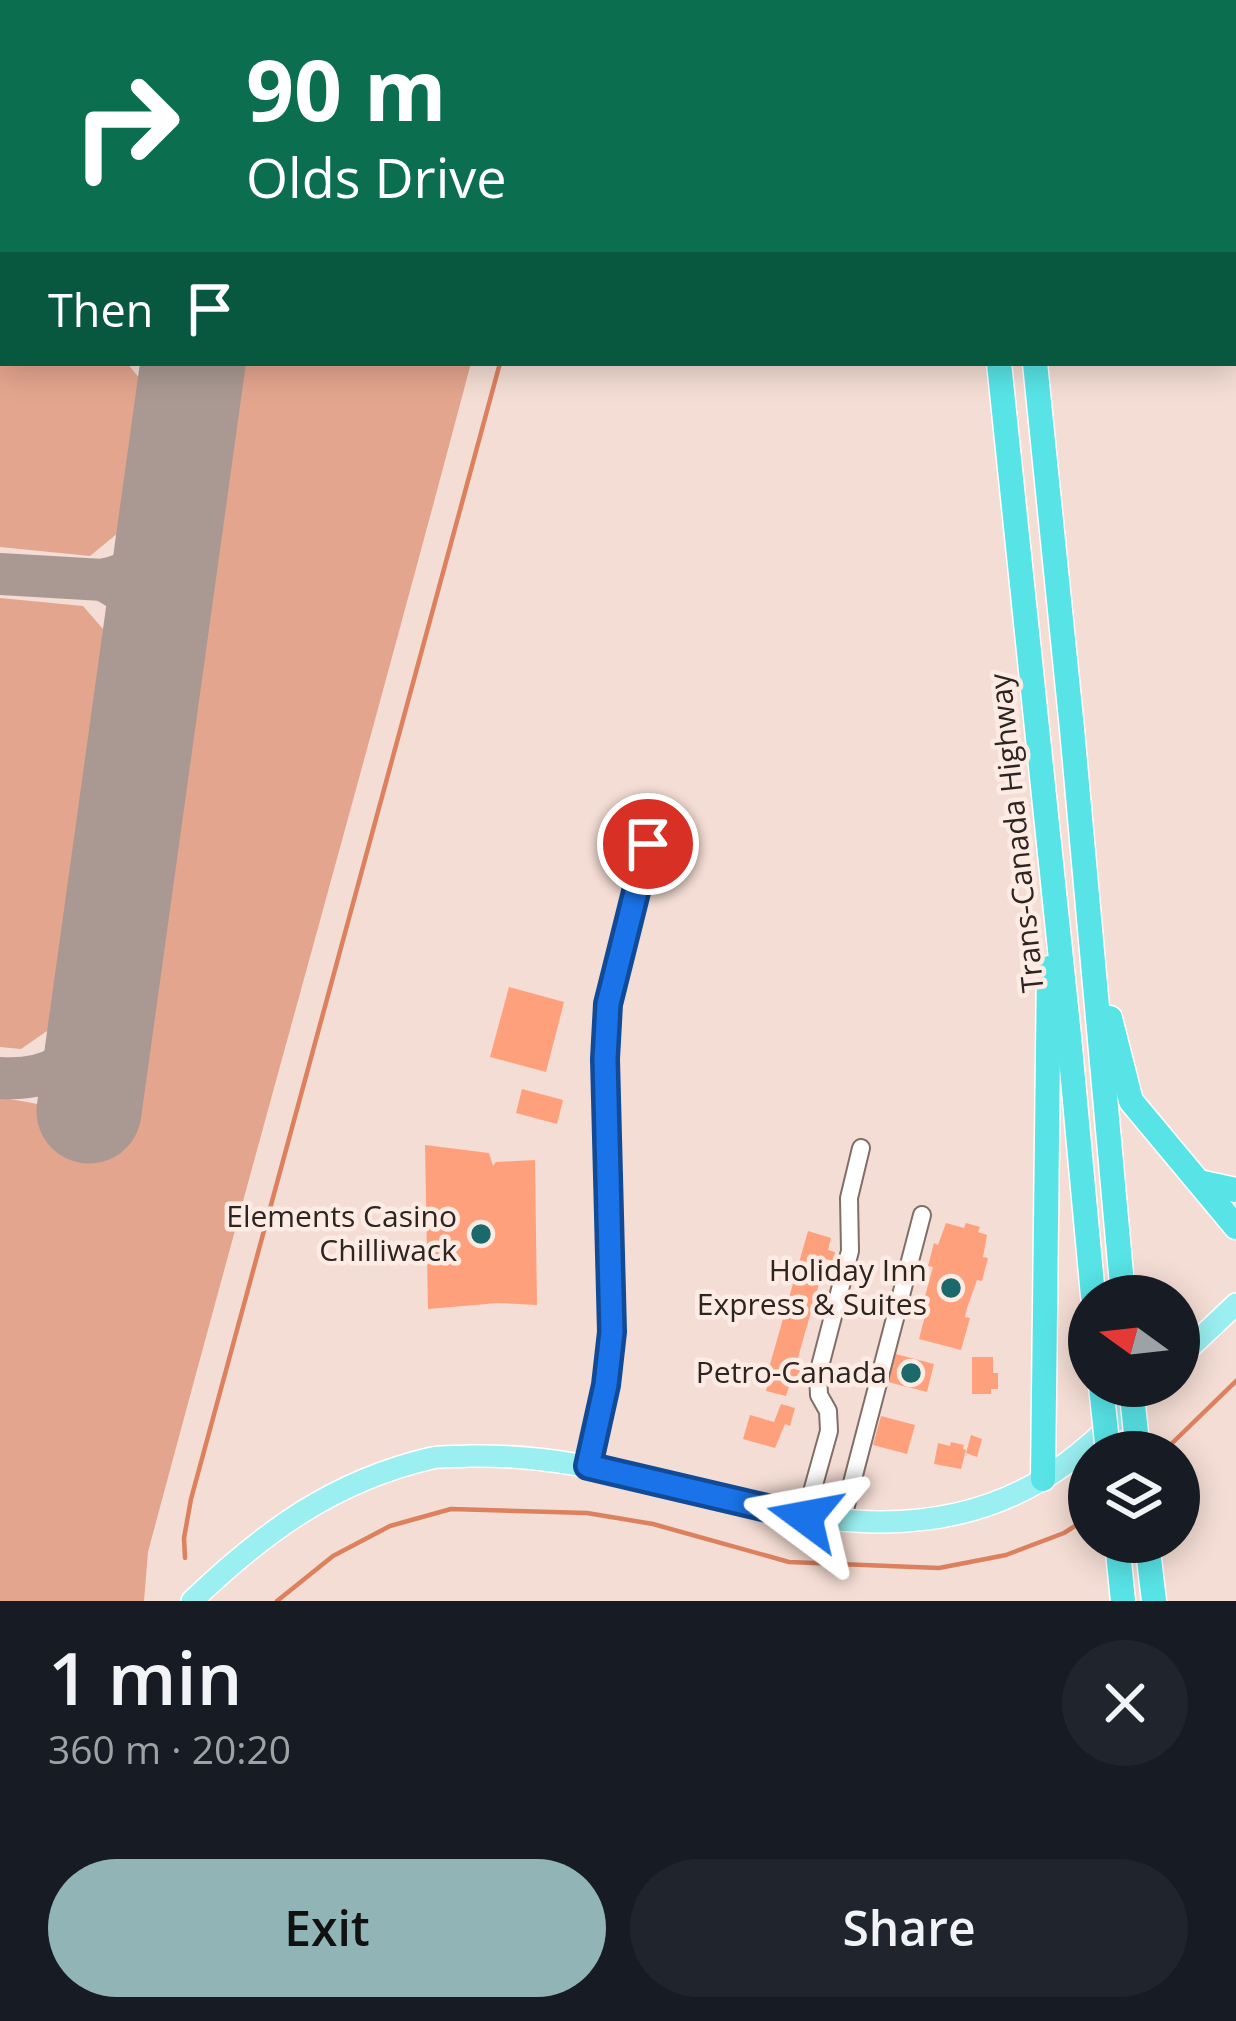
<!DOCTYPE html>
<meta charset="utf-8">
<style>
body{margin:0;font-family:"Open Sans",sans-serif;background:#20242c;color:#f1f3f6;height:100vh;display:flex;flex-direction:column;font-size:45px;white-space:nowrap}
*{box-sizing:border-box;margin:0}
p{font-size:39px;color:#9ea1a6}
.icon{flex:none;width:66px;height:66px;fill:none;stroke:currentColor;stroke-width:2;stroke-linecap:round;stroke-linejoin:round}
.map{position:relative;height:1601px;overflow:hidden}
.details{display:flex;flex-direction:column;background:#171b24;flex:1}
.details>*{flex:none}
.hud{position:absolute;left:0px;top:0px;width:1236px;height:366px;box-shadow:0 6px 30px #0003;background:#0b6e4f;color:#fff;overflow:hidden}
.needle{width:78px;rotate:285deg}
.buttons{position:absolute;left:1068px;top:1275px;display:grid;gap:24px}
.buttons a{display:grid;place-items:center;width:132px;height:132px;border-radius:50%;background:#171b24;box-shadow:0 6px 30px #0003;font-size:60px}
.pin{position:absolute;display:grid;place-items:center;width:102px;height:102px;color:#fff;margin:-51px;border:6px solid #fff;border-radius:50%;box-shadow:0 3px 12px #0007}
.me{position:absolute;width:132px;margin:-66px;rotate:283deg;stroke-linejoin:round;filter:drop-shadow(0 0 9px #0008)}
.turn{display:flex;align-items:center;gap:42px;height:252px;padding:0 48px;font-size:54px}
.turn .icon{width:156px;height:156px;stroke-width:2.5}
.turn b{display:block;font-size:84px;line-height:102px}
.then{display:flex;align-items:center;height:114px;padding:0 48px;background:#0003;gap:24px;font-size:45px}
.round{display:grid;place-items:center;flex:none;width:126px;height:126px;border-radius:63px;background:#20242c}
.summary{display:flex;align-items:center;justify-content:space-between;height:204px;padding:0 48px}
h1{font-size:72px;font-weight:600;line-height:90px}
.action{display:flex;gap:24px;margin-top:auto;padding:24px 48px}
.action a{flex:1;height:138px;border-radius:72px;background:#91b5b7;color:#111;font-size:48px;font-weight:600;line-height:138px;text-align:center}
.action a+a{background:#20242c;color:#f1f3f6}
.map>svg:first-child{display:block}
</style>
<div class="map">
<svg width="1236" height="1601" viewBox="0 0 1236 1601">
<rect width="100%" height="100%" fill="#f4ddd4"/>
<g fill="#e4a58e">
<path d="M 10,0 L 217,0 L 216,3 L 10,3 Z"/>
<path d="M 266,0 L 568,0 L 567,3 L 265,3 Z"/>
<path d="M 3,74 L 3,274 L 0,270 L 0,104 Z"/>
<path d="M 3,361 L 127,363 L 157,400 L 141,514 L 90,556 L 0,547 L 0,364 Z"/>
<path d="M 216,363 L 471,363 C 366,760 254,1155 148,1552 L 144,1601 L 0,1601 L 0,1098 C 38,1102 74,1114 112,1117 Z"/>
<path d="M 0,598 L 83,606 L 122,651 L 73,1013 L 21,1049 L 0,1047 Z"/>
</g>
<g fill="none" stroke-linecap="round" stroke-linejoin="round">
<g stroke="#dc805e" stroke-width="4.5">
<path d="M 598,3 L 599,0"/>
<path d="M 1163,1452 L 1236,1381"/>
<path d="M 185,1558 L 184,1538 L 191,1499 L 500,363"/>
<path d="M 277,1601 L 333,1556 L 390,1526 L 451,1509 L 587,1513 L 653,1524 L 789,1562 L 939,1568 L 1006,1555 L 1064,1533 L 1089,1517"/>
</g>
<g stroke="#aa9992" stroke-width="42">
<path d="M 0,323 L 3,323"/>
<path d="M 174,363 L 181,375 L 187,406"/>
<path d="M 0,574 L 103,580 C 140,571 151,560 170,528"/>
<path d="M 103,580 C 129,593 148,611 155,639"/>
<path d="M 0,1078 C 53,1081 77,1062 102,1017"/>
</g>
<g stroke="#aa9992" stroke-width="105">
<path d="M 243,3 L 243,0"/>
<path d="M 89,1111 L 193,363"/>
</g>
</g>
<g fill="#ffa07d">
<path d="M 509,987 L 564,1002 L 546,1072 L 490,1057 Z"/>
<path d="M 522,1089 L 563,1100 L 557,1124 L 516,1113 Z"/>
<path d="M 425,1145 L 489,1153 L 493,1166 L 496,1162 L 535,1160 L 537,1305 L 498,1303 L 428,1309 Z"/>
<path d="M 946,1223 L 964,1228 L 966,1223 L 980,1227 L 978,1232 L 987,1235 L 983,1257 L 988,1258 L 982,1281 L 977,1280 L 967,1308 L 965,1317 L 970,1318 L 961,1350 L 919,1339 L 927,1308 L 924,1307 L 925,1296 L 933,1267 L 928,1266 L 934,1243 L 938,1245 Z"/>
<path d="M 808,1231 L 831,1238 L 828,1250 L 835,1252 L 833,1261 L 826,1259 L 795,1368 L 803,1370 L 800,1379 L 792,1377 L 786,1396 L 766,1391 L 768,1383 L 765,1382 Z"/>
<path d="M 896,1354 L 934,1364 L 927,1392 L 888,1382 Z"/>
<path d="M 972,1357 L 993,1357 L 993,1373 L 998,1373 L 998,1389 L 991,1389 L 991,1394 L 972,1394 Z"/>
<path d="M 781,1404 L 795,1408 L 790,1426 L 785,1424 L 775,1448 L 743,1439 L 750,1415 L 774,1422 Z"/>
<path d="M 881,1416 L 915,1425 L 907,1454 L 873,1445 Z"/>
<path d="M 971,1435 L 982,1439 L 977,1457 L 966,1453 Z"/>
<path d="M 951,1442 L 964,1445 L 963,1449 L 966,1450 L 961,1469 L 934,1464 L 938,1443 L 950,1446 Z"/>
</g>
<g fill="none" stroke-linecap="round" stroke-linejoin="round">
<defs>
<g id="minor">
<path d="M 588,1466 L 606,1385 L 612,1332 L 605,1059 L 608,1004 L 648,844"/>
<path d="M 805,1517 L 829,1431 L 828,1411 L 819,1395 L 818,1374 L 850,1251 L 849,1198 L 861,1148"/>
<path d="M 842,1521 L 922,1215"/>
</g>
<g id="major">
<path d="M 1179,1358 L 1236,1304"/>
<path d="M 192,1601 C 264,1532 333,1481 432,1458 C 444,1456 457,1457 469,1456 C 520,1455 564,1461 614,1472 C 754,1505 905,1561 1040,1481 C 1082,1456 1116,1420 1151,1386"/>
</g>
<g id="highway">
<path d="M 963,0 L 963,3"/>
<path d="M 999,0 L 999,3"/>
<path d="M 999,363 L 1069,1036 L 1093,1296"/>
<path d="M 1035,363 L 1072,729 L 1123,1296"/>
<path d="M 1110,1018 L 1131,1101 L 1236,1227"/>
<path d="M 1199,1182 L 1236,1190"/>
<path d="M 1043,1479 L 1049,968"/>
<path d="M 1117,1542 L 1123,1601"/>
<path d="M 1147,1542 L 1154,1601"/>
</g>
</defs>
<use href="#minor" stroke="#836e67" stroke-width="20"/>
<use href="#major" stroke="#fff" stroke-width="24"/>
<use href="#highway" stroke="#fff" stroke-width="27"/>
<use href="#minor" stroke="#fff" stroke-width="16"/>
<use href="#major" stroke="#9beff1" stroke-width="21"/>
<use href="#highway" stroke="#58e4e7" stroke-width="24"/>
<defs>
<g id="highway-bridge">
<path d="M 1101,1386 L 1108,1452"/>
<path d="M 1131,1386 L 1138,1452"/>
</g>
</defs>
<use href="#highway-bridge" stroke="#fff" stroke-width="27" stroke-linecap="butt"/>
<use href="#highway-bridge" stroke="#58e4e7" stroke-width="24"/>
</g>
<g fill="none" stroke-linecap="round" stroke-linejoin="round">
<defs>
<path id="route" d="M 648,844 L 608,1004 L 605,1059 L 612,1332 L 606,1385 L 588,1466 L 805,1517"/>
</defs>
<use href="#route" stroke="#114b97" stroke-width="30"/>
<use href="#route" stroke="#1a73e8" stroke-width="21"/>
</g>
<g fill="#1c696b" stroke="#feebe4" stroke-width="4.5">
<circle cx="481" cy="1234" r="12"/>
<circle cx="951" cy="1288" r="12"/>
<circle cx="911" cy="1373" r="12"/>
</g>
<g text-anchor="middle" stroke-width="9" stroke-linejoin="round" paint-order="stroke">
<g font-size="30" fill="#2d2522" stroke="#feebe4">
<text transform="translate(1017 833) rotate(-96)" y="10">Trans-Canada Highway</text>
</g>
<g font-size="30" fill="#2d2522" stroke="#feebe4" text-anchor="end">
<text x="457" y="1227">Elements Casino<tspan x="457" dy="34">Chilliwack</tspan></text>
<text x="927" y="1281">Holiday Inn<tspan x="927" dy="34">Express &amp; Suites</tspan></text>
<text x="887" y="1383">Petro-Canada</text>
</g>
</g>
</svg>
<div class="buttons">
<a><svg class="needle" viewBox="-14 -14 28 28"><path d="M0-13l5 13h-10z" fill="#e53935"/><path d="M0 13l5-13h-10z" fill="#9ea1a6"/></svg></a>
<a><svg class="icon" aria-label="layers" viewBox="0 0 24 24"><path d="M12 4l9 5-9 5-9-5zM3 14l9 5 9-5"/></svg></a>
</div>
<div class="pin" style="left:648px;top:844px;background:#d93025"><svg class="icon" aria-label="arrive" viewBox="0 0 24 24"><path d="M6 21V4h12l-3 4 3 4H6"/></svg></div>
<svg class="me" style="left:805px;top:1517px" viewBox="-20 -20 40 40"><path d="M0-17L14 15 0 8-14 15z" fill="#1a73e8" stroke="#fff" stroke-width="4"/></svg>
<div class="hud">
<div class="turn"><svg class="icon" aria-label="right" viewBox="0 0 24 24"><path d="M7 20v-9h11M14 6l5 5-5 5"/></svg><div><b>90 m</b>Olds Drive</div></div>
<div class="then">Then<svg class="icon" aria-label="arrive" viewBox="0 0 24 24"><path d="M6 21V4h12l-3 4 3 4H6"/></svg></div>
</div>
</div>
<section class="details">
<div class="summary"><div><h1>1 min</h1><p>360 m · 20:20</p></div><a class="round"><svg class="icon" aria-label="close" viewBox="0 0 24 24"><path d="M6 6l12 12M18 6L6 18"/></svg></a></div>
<div class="action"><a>Exit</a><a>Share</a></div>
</section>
